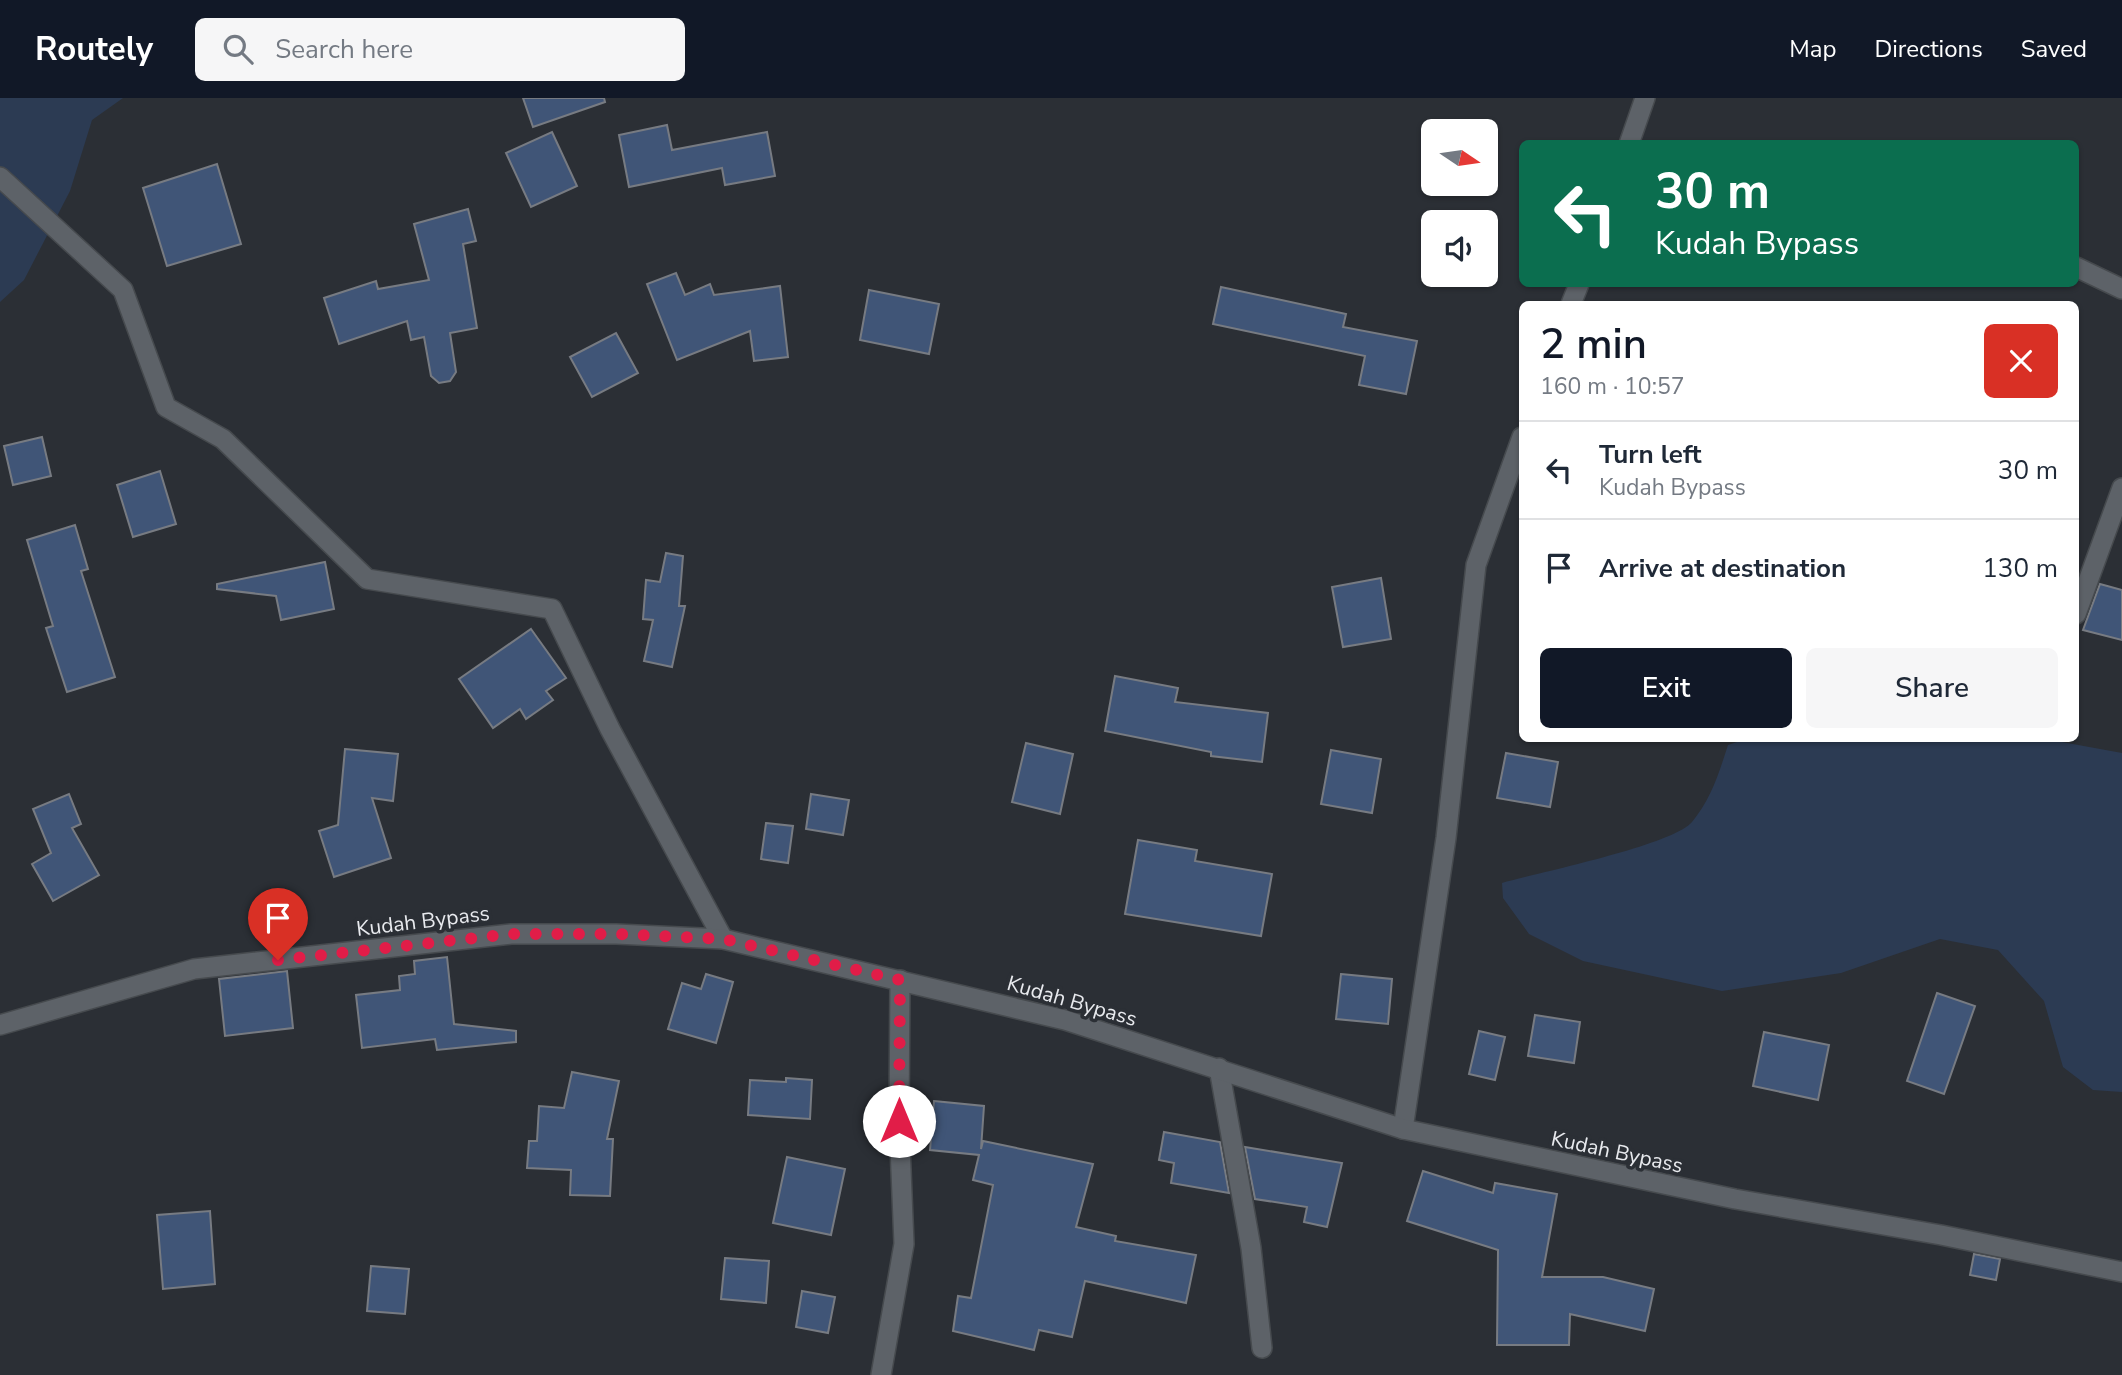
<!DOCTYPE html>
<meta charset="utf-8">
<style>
body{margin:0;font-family:"Nunito Sans",sans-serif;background:#f6f6f7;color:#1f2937;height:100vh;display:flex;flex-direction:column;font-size:26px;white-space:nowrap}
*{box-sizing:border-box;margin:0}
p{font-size:23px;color:#747a83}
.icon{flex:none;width:38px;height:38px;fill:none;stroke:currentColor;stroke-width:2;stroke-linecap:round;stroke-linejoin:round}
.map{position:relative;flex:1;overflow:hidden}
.drawer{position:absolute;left:1519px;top:203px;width:560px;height:441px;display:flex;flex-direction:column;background:#fff;border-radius:10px;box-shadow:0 2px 5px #0004}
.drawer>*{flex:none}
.banner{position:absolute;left:1519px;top:42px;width:560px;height:147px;border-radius:10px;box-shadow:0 2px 5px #0004;background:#0b6e4f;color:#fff;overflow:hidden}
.needle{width:46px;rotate:103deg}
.controls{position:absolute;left:1421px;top:21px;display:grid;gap:14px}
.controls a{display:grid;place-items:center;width:77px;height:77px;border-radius:10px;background:#fff;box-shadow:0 2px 5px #0004;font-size:35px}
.pin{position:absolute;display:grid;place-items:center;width:60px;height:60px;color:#fff;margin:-72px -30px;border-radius:50% 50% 50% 0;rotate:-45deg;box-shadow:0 0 7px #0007}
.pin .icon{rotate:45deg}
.me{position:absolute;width:77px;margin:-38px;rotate:0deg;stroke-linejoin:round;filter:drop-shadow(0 0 5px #0008)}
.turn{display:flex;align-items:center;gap:24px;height:147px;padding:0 21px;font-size:32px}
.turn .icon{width:91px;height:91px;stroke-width:2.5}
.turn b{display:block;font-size:49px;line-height:60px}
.round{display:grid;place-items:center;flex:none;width:74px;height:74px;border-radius:10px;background:#f6f6f7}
.summary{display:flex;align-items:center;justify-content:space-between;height:119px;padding:0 21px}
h1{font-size:42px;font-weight:600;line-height:52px;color:#111827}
.button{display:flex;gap:14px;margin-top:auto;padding:14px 21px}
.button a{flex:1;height:80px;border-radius:10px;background:#111827;color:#fff;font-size:28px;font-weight:600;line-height:80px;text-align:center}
.button a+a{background:#f6f6f7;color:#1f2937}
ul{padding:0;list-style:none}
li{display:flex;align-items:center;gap:21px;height:98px;padding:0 21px;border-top:2px solid #e0e1e3}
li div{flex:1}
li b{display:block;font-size:26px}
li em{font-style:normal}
header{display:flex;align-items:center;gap:42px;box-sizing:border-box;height:98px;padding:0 35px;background:#111827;color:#fff}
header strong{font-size:33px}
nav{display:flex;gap:38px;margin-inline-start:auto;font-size:24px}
.search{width:490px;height:63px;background:#f6f6f7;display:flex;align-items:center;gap:18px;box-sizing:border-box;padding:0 24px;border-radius:10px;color:#747a83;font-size:26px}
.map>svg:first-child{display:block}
</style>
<header>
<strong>Routely</strong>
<div class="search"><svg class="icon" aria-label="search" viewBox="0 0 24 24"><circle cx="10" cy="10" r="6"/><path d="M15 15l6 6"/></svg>Search here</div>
<nav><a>Map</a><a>Directions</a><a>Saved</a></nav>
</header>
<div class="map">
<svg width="2122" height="1277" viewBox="0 0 2122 1277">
<rect width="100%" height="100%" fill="#2b2f35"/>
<g fill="#2c3b53">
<path d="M 0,0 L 123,0 L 92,22 L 70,93 L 24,182 L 0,204 Z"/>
<path d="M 2040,640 L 2122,655 L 2122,994 L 2093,992 L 2063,969 L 2044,903 L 1998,852 L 1940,841 L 1841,875 L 1722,893 L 1583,863 L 1529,836 L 1503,800 L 1502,785 C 1537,775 1673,747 1692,724 C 1711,701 1719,675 1728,647 L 1746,641 Z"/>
</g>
<g fill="#405577" stroke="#777b82" stroke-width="2">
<path d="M 523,0 L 604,0 L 605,4 L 533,29 Z"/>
<path d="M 667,27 L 672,52 L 767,34 L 775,78 L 725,87 L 722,70 L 629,89 L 619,37 Z"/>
<path d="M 552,34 L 577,88 L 531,109 L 506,55 Z"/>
<path d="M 217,66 L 241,146 L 167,168 L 143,90 Z"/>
<path d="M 468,111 L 476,143 L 463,146 L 477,230 L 450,235 L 456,274 L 450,283 L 439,285 L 431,278 L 424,239 L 411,242 L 407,223 L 339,246 L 324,200 L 376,183 L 378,191 L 429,182 L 414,126 Z"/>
<path d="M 676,175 L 685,197 L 710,186 L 714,197 L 780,188 L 788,259 L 754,263 L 750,233 L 677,262 L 647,186 Z"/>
<path d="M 1221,189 L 1346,216 L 1343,229 L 1417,243 L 1406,296 L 1359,287 L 1365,258 L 1213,226 Z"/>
<path d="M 869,192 L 939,206 L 929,256 L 860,242 Z"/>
<path d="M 616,235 L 638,275 L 592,299 L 570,259 Z"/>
<path d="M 42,339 L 51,378 L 13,387 L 4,348 Z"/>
<path d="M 160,373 L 176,426 L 133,439 L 117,387 Z"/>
<path d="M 75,427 L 88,471 L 81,473 L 115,579 L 67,594 L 46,530 L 53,528 L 27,442 Z"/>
<path d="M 666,455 L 683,458 L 679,508 L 685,508 L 672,569 L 644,563 L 653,522 L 643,521 L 646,482 L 660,484 Z"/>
<path d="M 325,464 L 334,511 L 281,522 L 276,498 L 217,491 L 217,486 Z"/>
<path d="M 1381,480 L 1391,541 L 1343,549 L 1332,489 Z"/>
<path d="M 2100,486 L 2122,492 L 2122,542 L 2083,532 Z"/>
<path d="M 531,531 L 566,580 L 546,593 L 553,602 L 526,621 L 520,611 L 493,630 L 459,581 Z"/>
<path d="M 1115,578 L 1178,590 L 1175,604 L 1268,615 L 1262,664 L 1211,658 L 1211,654 L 1105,633 Z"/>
<path d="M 1026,645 L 1073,656 L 1060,716 L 1012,704 Z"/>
<path d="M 345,651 L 398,656 L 393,703 L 372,700 L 391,760 L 334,779 L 319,733 L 338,727 Z"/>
<path d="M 1331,652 L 1381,661 L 1372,715 L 1321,706 Z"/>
<path d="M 1506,655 L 1558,664 L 1550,709 L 1497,700 Z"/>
<path d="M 69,696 L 81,726 L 72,730 L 99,777 L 53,803 L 32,766 L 51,755 L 33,711 Z"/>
<path d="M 811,696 L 849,702 L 843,737 L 806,731 Z"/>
<path d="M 766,725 L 793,728 L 788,765 L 761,761 Z"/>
<path d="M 1138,742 L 1197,752 L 1195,763 L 1272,776 L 1261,838 L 1125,816 Z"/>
<path d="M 447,859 L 454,926 L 516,933 L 516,944 L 437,952 L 435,941 L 362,950 L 356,897 L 400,892 L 399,878 L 415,876 L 414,863 Z"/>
<path d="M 287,873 L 293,930 L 225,938 L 219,881 Z"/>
<path d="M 706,876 L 733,884 L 716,945 L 668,931 L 682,885 L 701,891 Z"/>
<path d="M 1341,876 L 1392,881 L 1388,926 L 1336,921 Z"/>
<path d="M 1937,895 L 1975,908 L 1944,996 L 1907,983 Z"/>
<path d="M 1535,917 L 1580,924 L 1574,965 L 1528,958 Z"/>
<path d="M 1479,933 L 1505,939 L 1495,982 L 1469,976 Z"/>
<path d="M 1764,934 L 1829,947 L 1818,1002 L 1753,988 Z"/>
<path d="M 572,974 L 619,983 L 607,1041 L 613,1041 L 610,1098 L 570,1097 L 571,1072 L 527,1070 L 529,1043 L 537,1043 L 539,1008 L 564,1010 Z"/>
<path d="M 786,980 L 812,982 L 810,1021 L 748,1017 L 750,982 L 786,984 Z"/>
<path d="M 934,1003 L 984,1008 L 981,1051 L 983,1043 L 1093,1066 L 1076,1129 L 1116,1138 L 1115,1143 L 1196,1157 L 1186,1205 L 1085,1183 L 1072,1239 L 1039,1232 L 1034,1252 L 953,1233 L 958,1198 L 971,1200 L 993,1087 L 973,1082 L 979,1057 L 930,1052 Z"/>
<path d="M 1164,1034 L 1220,1044 L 1229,1095 L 1171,1085 L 1174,1065 L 1159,1062 Z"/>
<path d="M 1245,1049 L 1342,1065 L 1327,1129 L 1304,1124 L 1307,1109 L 1255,1101 Z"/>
<path d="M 787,1059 L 845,1071 L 831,1137 L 773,1125 Z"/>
<path d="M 1423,1073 L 1493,1095 L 1495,1085 L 1557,1096 L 1542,1179 L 1603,1179 L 1654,1191 L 1645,1233 L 1570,1216 L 1569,1247 L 1497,1247 L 1498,1152 L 1407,1123 Z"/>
<path d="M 210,1113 L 215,1186 L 163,1191 L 157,1117 Z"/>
<path d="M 1974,1156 L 2000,1161 L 1996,1182 L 1970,1177 Z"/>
<path d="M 725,1160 L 769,1163 L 766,1205 L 721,1201 Z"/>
<path d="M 371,1168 L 409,1171 L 405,1216 L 367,1213 Z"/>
<path d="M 802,1193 L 835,1199 L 828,1235 L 796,1229 Z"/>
</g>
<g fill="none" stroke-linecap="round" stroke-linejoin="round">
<defs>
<g id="minor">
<path d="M 1629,46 L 1645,0"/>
<path d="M 0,79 L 123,192 L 166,309 L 223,341 L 367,481 L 552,511 L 610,631 L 723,841"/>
<path d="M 2076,169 L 2122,191"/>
<path d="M 1571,206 L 1579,186"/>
<path d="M 2076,516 L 2122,390"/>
<path d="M 1219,970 L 1251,1150 L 1262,1250"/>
<path d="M 1403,1031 L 1446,740 L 1476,467 L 1522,339"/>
<path d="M 881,1277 L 904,1146 L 899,1023 L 900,882"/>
</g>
<path id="tertiary" d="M 0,927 L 194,871 L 511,836 L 616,836 L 723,841 L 1065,922 L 1403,1031 L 1735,1101 L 1941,1137 L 2122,1174"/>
</defs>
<use href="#minor" stroke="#464a4e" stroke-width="22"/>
<use href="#tertiary" stroke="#464a4e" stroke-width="22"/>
<use href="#minor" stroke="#5d6268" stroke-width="19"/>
<use href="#tertiary" stroke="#5d6268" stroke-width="19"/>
</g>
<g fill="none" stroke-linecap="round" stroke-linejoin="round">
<path stroke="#e11d48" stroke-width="12" stroke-dasharray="0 21.6" d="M 278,862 L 511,836 L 616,836 L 723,841 L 900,882 L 899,1023"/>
</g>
<g text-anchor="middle" stroke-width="7" stroke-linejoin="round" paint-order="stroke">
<g font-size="21" fill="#e8eaee" stroke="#2b2f35">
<text transform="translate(423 823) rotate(-7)" y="7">Kudah Bypass</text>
<text transform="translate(1072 903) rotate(16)" y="7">Kudah Bypass</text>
<text transform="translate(1617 1054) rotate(12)" y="7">Kudah Bypass</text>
</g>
</g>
</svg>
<div class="controls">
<a><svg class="needle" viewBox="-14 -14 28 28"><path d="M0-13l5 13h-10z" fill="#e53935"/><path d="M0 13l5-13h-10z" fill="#747a83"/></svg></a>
<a><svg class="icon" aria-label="sound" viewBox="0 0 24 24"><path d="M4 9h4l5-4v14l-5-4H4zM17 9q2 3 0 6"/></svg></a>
</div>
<div class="pin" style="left:278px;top:862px;background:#d93025"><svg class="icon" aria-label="arrive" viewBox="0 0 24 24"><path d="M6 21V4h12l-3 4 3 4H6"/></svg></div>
<svg class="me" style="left:899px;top:1023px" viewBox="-20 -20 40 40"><circle r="19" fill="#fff"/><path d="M0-13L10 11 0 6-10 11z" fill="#e11d48"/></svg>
<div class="banner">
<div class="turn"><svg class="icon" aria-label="left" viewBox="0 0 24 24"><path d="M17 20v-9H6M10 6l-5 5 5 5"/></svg><div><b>30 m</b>Kudah Bypass</div></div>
</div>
<section class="drawer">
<div class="summary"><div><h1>2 min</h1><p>160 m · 10:57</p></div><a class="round" style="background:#d93025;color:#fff"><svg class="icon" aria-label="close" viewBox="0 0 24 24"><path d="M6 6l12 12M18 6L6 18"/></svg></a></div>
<ul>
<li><svg class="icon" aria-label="left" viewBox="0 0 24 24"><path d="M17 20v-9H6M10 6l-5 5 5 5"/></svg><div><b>Turn left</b><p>Kudah Bypass</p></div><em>30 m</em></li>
<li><svg class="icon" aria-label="arrive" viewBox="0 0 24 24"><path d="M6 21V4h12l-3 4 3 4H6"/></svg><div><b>Arrive at destination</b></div><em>130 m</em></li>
</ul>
<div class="button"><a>Exit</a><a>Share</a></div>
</section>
</div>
